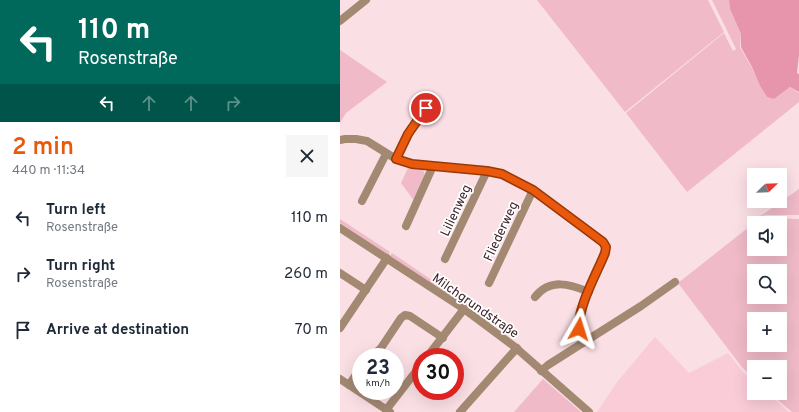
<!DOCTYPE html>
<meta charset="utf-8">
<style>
body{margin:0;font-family:Overpass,sans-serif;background:#f6f6f7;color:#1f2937;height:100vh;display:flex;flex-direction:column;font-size:15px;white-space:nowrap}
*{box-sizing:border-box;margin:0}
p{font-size:13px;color:#747a83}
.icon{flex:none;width:22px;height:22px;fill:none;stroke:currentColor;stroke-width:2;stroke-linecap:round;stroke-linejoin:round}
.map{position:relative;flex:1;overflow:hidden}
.drawer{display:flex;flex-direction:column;background:#fff;width:340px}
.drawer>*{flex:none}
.banner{background:#00695c;color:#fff;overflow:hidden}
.needle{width:26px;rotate:67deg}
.fabs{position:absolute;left:407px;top:168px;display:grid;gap:8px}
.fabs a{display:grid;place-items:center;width:40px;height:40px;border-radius:0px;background:#fff;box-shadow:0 4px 16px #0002;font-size:20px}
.speed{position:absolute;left:12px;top:348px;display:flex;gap:8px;font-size:20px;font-weight:700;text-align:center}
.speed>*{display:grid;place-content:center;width:52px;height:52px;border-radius:50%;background:#fff;box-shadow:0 4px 16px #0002;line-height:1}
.speed small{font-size:10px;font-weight:400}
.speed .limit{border:6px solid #d22;background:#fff;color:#111}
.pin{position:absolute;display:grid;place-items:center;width:34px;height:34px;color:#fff;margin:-17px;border:2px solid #fff;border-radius:50%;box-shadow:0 1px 4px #0007}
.me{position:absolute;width:44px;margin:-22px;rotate:6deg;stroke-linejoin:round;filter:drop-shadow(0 0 3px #0008)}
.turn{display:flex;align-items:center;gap:14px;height:84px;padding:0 12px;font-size:18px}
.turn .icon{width:52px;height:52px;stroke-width:2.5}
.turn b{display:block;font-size:28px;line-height:34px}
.lanes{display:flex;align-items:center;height:38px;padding:0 12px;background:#0003;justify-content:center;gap:20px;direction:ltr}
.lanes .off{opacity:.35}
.round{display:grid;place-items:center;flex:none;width:42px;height:42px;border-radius:0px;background:#f6f6f7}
.head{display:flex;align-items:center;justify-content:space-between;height:68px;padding:0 12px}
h1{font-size:24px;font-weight:600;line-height:30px;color:#ea580c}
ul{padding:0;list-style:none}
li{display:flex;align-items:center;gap:12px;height:56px;padding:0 12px}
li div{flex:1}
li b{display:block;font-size:15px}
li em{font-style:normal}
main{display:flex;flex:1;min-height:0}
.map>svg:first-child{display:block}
</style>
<main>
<section class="drawer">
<div class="banner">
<div class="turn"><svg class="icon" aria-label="left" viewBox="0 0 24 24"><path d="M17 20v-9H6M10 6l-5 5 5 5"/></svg><div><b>110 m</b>Rosenstraße</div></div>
<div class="lanes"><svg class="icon" aria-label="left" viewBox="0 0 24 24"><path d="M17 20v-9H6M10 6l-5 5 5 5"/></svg><svg class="icon off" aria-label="ahead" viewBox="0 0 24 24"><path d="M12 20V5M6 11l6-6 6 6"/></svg><svg class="icon off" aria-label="ahead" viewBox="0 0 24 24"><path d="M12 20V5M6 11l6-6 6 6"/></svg><svg class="icon off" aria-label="right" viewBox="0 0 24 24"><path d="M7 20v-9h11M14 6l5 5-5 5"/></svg></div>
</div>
<div class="head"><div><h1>2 min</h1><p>440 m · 11:34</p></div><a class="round"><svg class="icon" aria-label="close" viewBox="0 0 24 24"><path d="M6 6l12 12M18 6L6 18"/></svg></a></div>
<ul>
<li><svg class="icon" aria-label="left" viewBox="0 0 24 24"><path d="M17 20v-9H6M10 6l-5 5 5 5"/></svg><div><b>Turn left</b><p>Rosenstraße</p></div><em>110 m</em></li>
<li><svg class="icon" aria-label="right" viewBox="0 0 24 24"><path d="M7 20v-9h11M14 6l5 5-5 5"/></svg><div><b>Turn right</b><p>Rosenstraße</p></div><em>260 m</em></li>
<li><svg class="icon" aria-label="arrive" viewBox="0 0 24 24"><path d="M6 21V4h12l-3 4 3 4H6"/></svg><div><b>Arrive at destination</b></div><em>70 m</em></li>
</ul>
</section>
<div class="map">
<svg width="459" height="412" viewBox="0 0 459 412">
<rect width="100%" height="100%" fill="#fadfe5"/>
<path fill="#faccd8" d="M 315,337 L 349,373 L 388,353 L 403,372 L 414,382 L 414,393 L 427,393 L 449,412 L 257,412 L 277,382 Z"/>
<g fill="#f0bac8" fill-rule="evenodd">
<path d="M 197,0 L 368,0 L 384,32 L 285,112 Z"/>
<path d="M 372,0 L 389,0 L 390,9 L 401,34 L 400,47 L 412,68 L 420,86 L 427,97 L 434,99 L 450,87 L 459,93 L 459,102 L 347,192 L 286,113 L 384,33 L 393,51 L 396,49 Z"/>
<path d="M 0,50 L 47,82 L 6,113 L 0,123 Z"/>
<path d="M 68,168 L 83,170 C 89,181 80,192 75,202 L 61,183 Z"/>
<path d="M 459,189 L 459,215 L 425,215 L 419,217 Z"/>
<path d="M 425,218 L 459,219 L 459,412 L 452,412 L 430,393 L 440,393 L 440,367 L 414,367 L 414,379 L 401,366 L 338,283 L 414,223 L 414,249 L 440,249 L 440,223 L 414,223 ZM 414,271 L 440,271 L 440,297 L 414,297 ZM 414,319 L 440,319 L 440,345 L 414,345 Z"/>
<path d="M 0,219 L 50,252 L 48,255 L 0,223 Z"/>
<path d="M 52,253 L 130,306 L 123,305 L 50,256 Z"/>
<path d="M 203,379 L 241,412 L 174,412 Z"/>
</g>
<path fill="#e695ac" d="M 389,0 L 459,0 L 459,55 L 457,73 L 459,74 L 459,92 L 450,87 L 434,99 L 427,97 L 420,86 L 412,67 L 401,47 L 401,34 L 390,9 Z"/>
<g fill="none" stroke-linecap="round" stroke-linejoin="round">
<g stroke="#a38872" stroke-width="8">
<path d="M 0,21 L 26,0"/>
<path d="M 0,140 L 5,139 L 16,139 L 27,141 L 56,159 L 72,164 L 147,171 L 162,174 L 193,190 L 263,243 L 266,247 L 265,253 C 259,267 238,307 238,321 C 238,329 241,335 245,342"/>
<path d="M 56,159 L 68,134 L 86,108"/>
<path d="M 22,201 L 46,154"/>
<path d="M 66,226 L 93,166"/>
<path d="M 0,228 L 124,309 L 175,347 L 249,412"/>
<path d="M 105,259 L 147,171"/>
<path d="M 0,273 L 26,290"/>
<path d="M 149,283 L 193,190"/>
<path d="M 195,297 C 210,278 230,284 249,292"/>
<path d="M 0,328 L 47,258"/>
<path d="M 31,357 L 41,348 L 61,318 L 65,315 L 70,316 L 103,338"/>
<path d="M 87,357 L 124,309"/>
<path d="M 201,371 L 208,365 L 301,306 L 335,282"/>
<path d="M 0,379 L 50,412"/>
<path d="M 9,385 L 21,367"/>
<path d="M 46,410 L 81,365"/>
<path d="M 120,412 L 177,348"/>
</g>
</g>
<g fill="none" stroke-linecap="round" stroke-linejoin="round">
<defs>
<path id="route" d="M 86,108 L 68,134 L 56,159 L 72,164 L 147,171 L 162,174 L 193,190 L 263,242 L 266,247 L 265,253 C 256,275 238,306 239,329"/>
</defs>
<use href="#route" stroke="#983908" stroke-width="10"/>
<use href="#route" stroke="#ea580c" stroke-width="7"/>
</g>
<g text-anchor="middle" stroke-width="3.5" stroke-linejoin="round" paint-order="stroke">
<g font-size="13" fill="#3c232a" stroke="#fff">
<text transform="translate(115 210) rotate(-65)" y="5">Lilienweg</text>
<text transform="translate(160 231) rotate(-65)" y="5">Fliederweg</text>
<text transform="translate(136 305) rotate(35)" y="5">Milchgrundstraße</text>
</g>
</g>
</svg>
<div class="fabs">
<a><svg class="needle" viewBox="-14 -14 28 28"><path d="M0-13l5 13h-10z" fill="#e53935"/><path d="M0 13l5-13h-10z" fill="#747a83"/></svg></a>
<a><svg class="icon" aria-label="sound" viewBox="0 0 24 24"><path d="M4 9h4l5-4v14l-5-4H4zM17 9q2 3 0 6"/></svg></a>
<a><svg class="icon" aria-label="search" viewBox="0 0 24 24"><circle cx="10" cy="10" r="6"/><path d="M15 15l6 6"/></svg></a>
<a>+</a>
<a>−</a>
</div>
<div class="speed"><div>23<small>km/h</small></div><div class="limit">30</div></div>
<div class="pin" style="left:86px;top:108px;background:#d93025"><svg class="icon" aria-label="arrive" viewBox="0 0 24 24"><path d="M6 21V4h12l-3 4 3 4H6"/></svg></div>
<svg class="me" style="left:239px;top:329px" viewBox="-20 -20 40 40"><path d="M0-17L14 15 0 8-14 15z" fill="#ea580c" stroke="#fff" stroke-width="4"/></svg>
</div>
</main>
